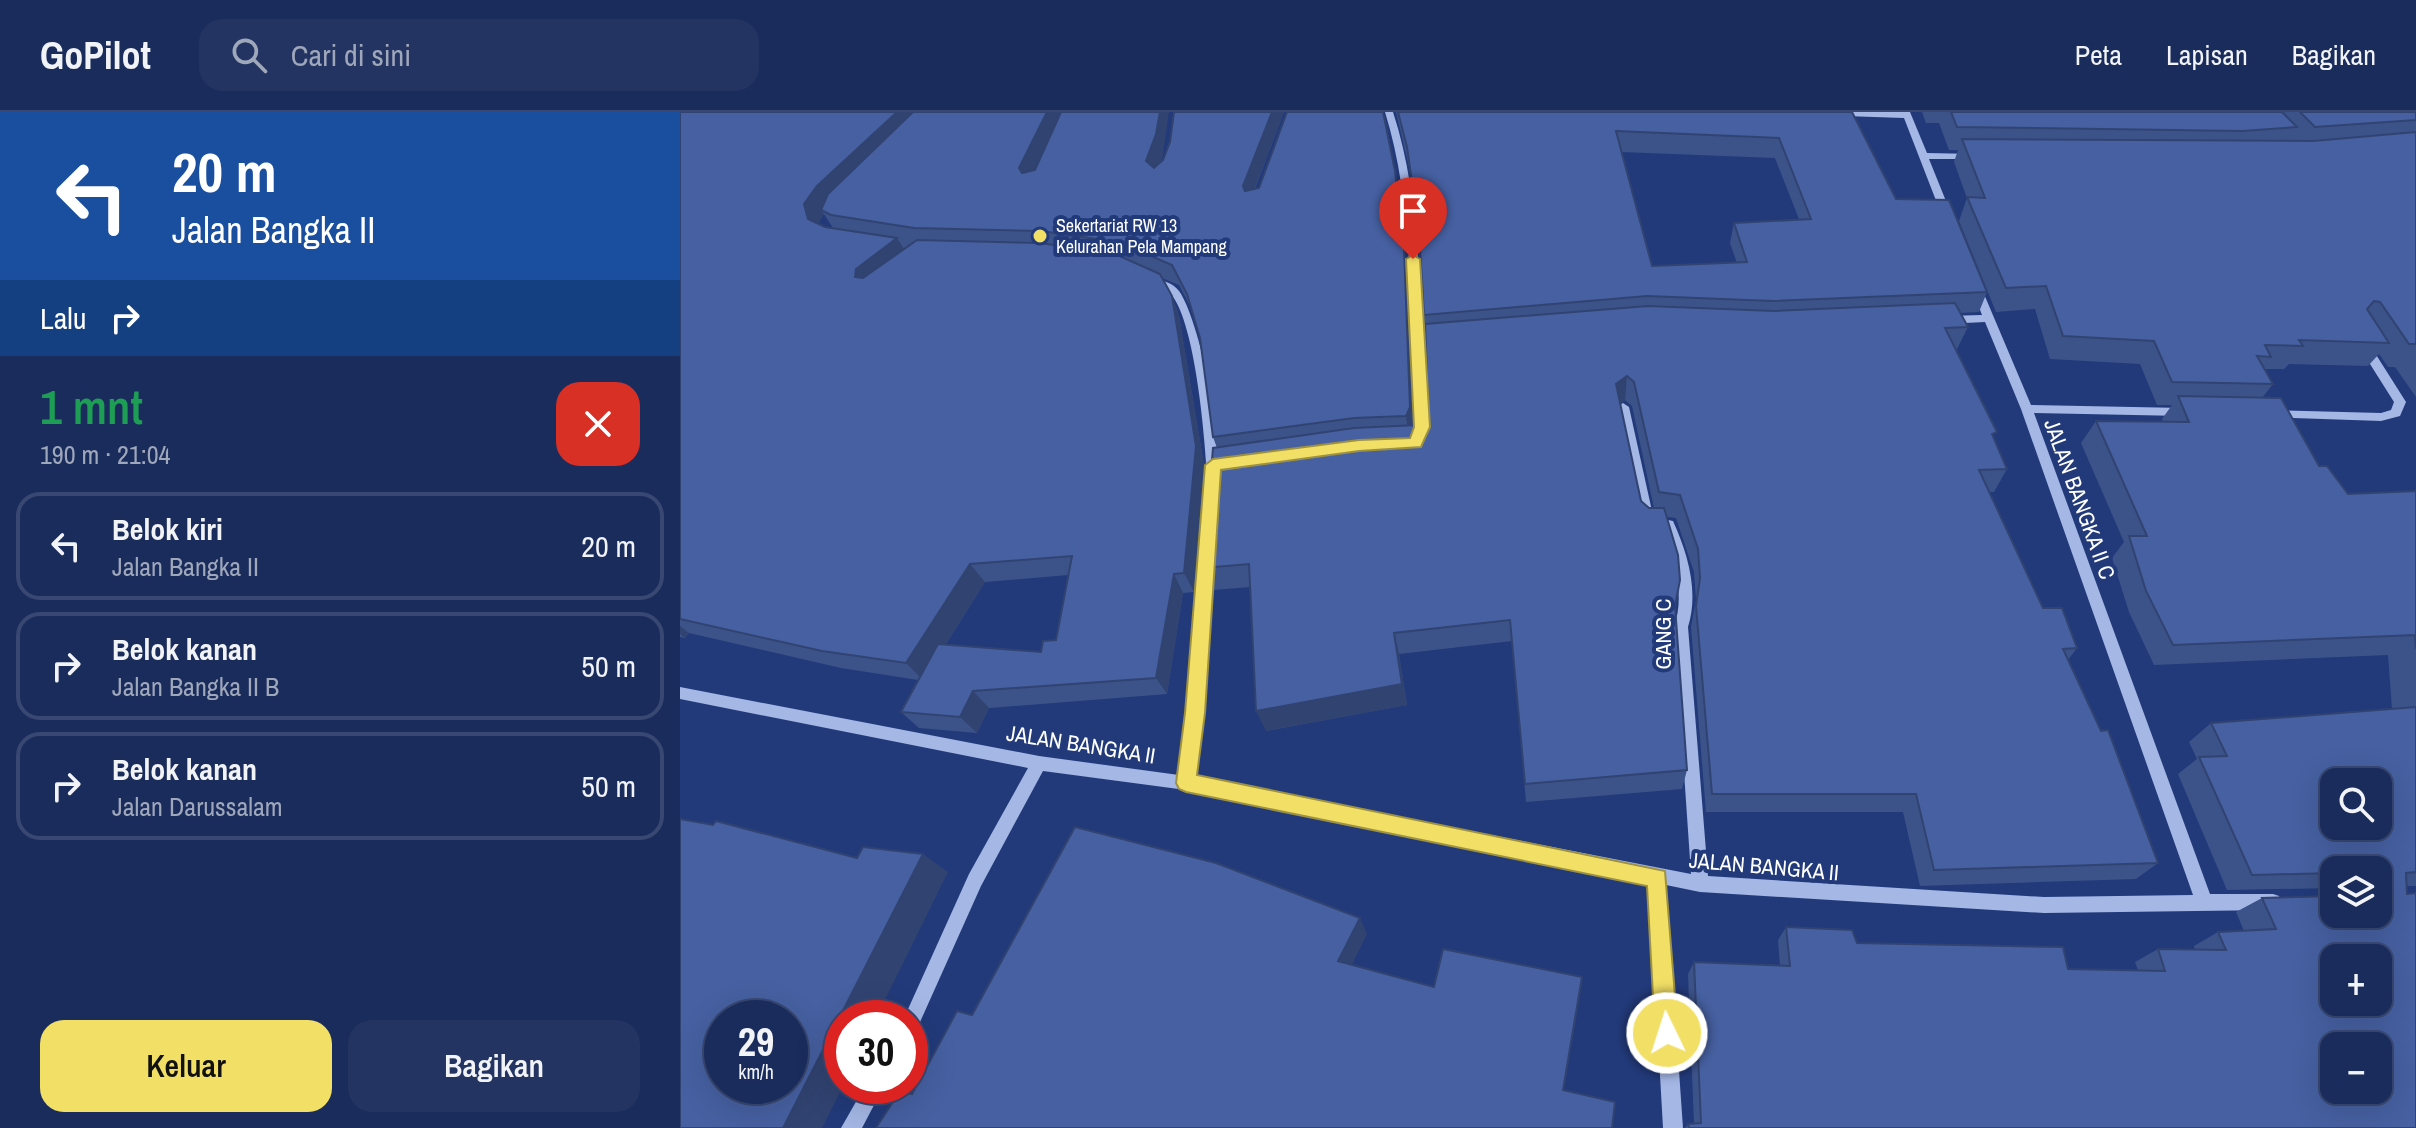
<!DOCTYPE html>
<html lang="id">
<meta charset="utf-8">
<style>
body{margin:0;font-family:"Archivo Narrow",sans-serif;background:#233462;color:#f1f3f6;height:100vh;display:flex;flex-direction:column;font-size:30px;white-space:nowrap}
*{box-sizing:border-box;margin:0}
p{font-size:26px;color:#9fa7bb}
.icon{flex:none;width:44px;height:44px;fill:none;stroke:currentColor;stroke-width:2;stroke-linecap:round;stroke-linejoin:round}
.map{position:relative;flex:1;overflow:hidden}
.details{display:flex;flex-direction:column;background:#1a2c5c;width:680px}
.details>*{flex:none}
.guide{background:#1a4fa0;color:#fff;overflow:hidden}
.buttons{position:absolute;left:1640px;top:656px;display:grid;gap:16px}
.buttons a{display:grid;place-items:center;width:72px;height:72px;border-radius:16px;background:#1a2c5c;box-shadow:0 8px 32px #0002,0 0 0 2px #384872;font-size:40px}
.speed{position:absolute;left:24px;top:888px;display:flex;gap:16px;font-size:40px;font-weight:700;text-align:center}
.speed>*{display:grid;place-content:center;width:104px;height:104px;border-radius:50%;background:#1a2c5c;box-shadow:0 8px 32px #0002,0 0 0 2px #384872;line-height:1}
.speed small{font-size:20px;font-weight:400}
.speed .limit{border:12px solid #d22;background:#fff;color:#111}
.pin{position:absolute;display:grid;place-items:center;width:68px;height:68px;color:#fff;margin:-82px -34px;border-radius:50% 50% 50% 0;rotate:-45deg;box-shadow:0 0 8px #0007}
.pin .icon{rotate:45deg}
.me{position:absolute;width:88px;margin:-44px;rotate:356deg;stroke-linejoin:round;filter:drop-shadow(0 0 6px #0008)}
.turn{display:flex;align-items:center;gap:28px;height:168px;padding:0 40px;font-size:36px}
.turn .icon{width:104px;height:104px;stroke-width:2.5}
.turn b{display:block;font-size:56px;line-height:68px}
.then{display:flex;align-items:center;height:76px;padding:0 40px;background:#0003;gap:16px;font-size:30px}
.round{display:grid;place-items:center;flex:none;width:84px;height:84px;border-radius:24px;background:#233462}
.headline{display:flex;align-items:center;justify-content:space-between;height:136px;padding:0 40px}
h1{font-size:48px;font-weight:600;line-height:60px;color:#1e9e55}
.button{display:flex;gap:16px;margin-top:auto;padding:16px 40px}
.button a{flex:1;height:92px;border-radius:24px;background:#f1df66;color:#111;font-size:32px;font-weight:600;line-height:92px;text-align:center}
.button a+a{background:#233462;color:#f1f3f6}
ul{padding:0;list-style:none}
li{display:flex;align-items:center;gap:24px;height:108px;margin:0 16px 12px;padding:0 24px;border:4px solid #384872;border-radius:24px}
li div{flex:1}
li b{display:block;font-size:30px}
li em{font-style:normal}
header{display:flex;align-items:center;gap:48px;box-sizing:border-box;height:112px;padding:0 40px;background:#1a2c5c;border-bottom:2px solid #384872}
header strong{font-size:38px}
nav{display:flex;gap:44px;margin-inline-start:auto;font-size:28px}
.search{width:560px;height:72px;background:#233462;display:flex;align-items:center;gap:20px;box-sizing:border-box;padding:0 28px;border-radius:24px;color:#9fa7bb;font-size:30px}
main{display:flex;flex:1;min-height:0}
.map>svg:first-child{display:block}
</style>
<header>
<strong>GoPilot</strong>
<div class="search"><svg class="icon" aria-label="search" viewBox="0 0 24 24"><circle cx="10" cy="10" r="6"/><path d="M15 15l6 6"/></svg>Cari di sini</div>
<nav><a>Peta</a><a>Lapisan</a><a>Bagikan</a></nav>
</header>
<main>
<section class="details">
<div class="guide">
<div class="turn"><svg class="icon" aria-label="left" viewBox="0 0 24 24"><path d="M17 20v-9H6M10 6l-5 5 5 5"/></svg><div><b>20 m</b>Jalan Bangka II</div></div>
<div class="then">Lalu<svg class="icon" aria-label="right" viewBox="0 0 24 24"><path d="M7 20v-9h11M14 6l5 5-5 5"/></svg></div>
</div>
<div class="headline"><div><h1>1 mnt</h1><p>190 m · 21:04</p></div><a class="round" style="background:#d93025;color:#fff"><svg class="icon" aria-label="close" viewBox="0 0 24 24"><path d="M6 6l12 12M18 6L6 18"/></svg></a></div>
<ul>
<li><svg class="icon" aria-label="left" viewBox="0 0 24 24"><path d="M17 20v-9H6M10 6l-5 5 5 5"/></svg><div><b>Belok kiri</b><p>Jalan Bangka II</p></div><em>20 m</em></li>
<li><svg class="icon" aria-label="right" viewBox="0 0 24 24"><path d="M7 20v-9h11M14 6l5 5-5 5"/></svg><div><b>Belok kanan</b><p>Jalan Bangka II B</p></div><em>50 m</em></li>
<li><svg class="icon" aria-label="right" viewBox="0 0 24 24"><path d="M7 20v-9h11M14 6l5 5-5 5"/></svg><div><b>Belok kanan</b><p>Jalan Darussalam</p></div><em>50 m</em></li>
</ul>
<div class="button"><a>Keluar</a><a>Bagikan</a></div>
</section>
<div class="map">
<svg width="1736" height="1016" viewBox="0 0 1736 1016">
<rect width="100%" height="100%" fill="#223a7a"/>
<g fill="none" stroke-linecap="round" stroke-linejoin="round">
<g fill="#a4b7e5" fill-rule="evenodd">
<path d="M 705,0 L 713,0 C 737,73 738,150 742,226 L 765,224 L 771,228 L 765,232 L 742,233 L 746,320 L 740,324 L 734,320 C 730,216 736,100 705,0 Z"/>
<path d="M 1130,0 L 1230,0 L 1247,41 L 1295,42 L 1297,44 L 1292,47 L 1249,47 L 1272,104 L 1271,106 L 1262,104 L 1224,6 L 1134,3 Z"/>
<path d="M 472,165 C 482,168 493,171 499,179 C 519,206 546,336 537,367 L 533,369 L 527,364 C 525,326 515,205 489,180 C 483,174 473,173 467,168 Z"/>
<path d="M 1296,172 L 1301,175 L 1351,293 L 1503,296 L 1509,300 L 1503,304 L 1354,301 L 1530,782 L 1593,782 L 1599,784 L 1601,790 L 1599,796 L 1593,798 L 1364,801 L 1020,780 L 986,773 L 1003,1016 L 983,1016 L 969,770 L 506,678 L 363,659 L 301,774 L 236,919 L 230,922 L 230,906 L 224,906 L 289,762 L 348,656 L 0,587 L 0,575 L 359,644 L 499,663 L 521,444 L 528,439 L 535,444 L 514,665 L 1011,762 L 994,515 C 1006,480 993,447 981,413 L 988,408 L 993,409 C 1008,442 1019,480 1008,515 L 1028,764 L 1364,785 L 1513,783 L 1341,297 L 1305,210 L 1265,212 L 1260,208 L 1265,204 L 1302,203 L 1291,175 Z"/>
<path d="M 1684,229 L 1688,230 L 1726,290 L 1720,304 L 1701,309 L 1588,305 L 1588,299 L 1592,298 L 1701,301 L 1711,298 L 1714,290 L 1678,233 Z"/>
<path d="M 943,291 L 949,295 L 974,408 L 968,413 L 962,408 L 937,295 Z"/>
<path d="M 185,974 L 204,974 L 182,1016 L 161,1016 Z"/>
</g>
</g>
<g fill="#3c538a" fill-rule="evenodd">
<path d="M 0,0 L 483,42 L 480,51 L 483,48 L 490,30 L 494,0 L 604,0 L 575,77 L 726,157 L 733,314 L 737,313 L 748,291 L 745,212 L 739,126 L 729,55 L 716,0 L 1172,0 L 1216,87 L 1307,180 L 1299,200 L 1280,201 L 1288,215 L 1276,239 L 1327,357 L 1314,380 L 1309,380 L 1363,496 L 1397,536 L 1388,548 L 1478,751 L 1456,767 L 1240,774 L 1223,700 L 1026,700 L 1011,515 L 1016,488 L 1014,460 L 996,406 L 987,405 L 995,494 L 1007,658 L 1002,677 L 846,690 L 832,529 L 719,542 L 727,593 L 586,619 L 570,475 L 534,478 L 523,456 L 537,336 L 533,325 L 520,226 L 511,196 L 499,173 L 482,166 L 492,184 L 499,204 L 524,353 L 514,480 L 503,481 L 487,582 L 309,596 L 297,621 L 239,616 L 221,600 L 238,568 L 161,556 L 9,521 L 5,526 L 0,525 ZM 941,40 L 1095,46 L 1119,107 L 1054,111 L 1050,131 L 1057,151 L 972,154 ZM 144,102 L 153,116 L 145,115 L 138,111 ZM 945,288 L 952,294 L 974,396 L 969,396 L 961,389 L 940,292 ZM 388,463 L 376,528 L 361,540 L 266,532 L 305,470 Z"/>
<path d="M 1242,0 L 1736,0 L 1736,285 L 1715,255 L 1708,255 L 1699,242 L 1688,254 L 1609,252 L 1604,257 L 1584,257 L 1593,272 L 1582,286 L 1639,354 L 1668,382 L 1736,379 L 1736,774 L 1727,774 L 1736,1016 L 1005,1016 L 1008,1012 L 1014,1011 L 1008,862 L 1014,850 L 1100,854 L 1098,828 L 1106,815 L 1177,831 L 1388,857 L 1458,858 L 1455,850 L 1478,837 L 1515,838 L 1514,834 L 1538,820 L 1564,819 L 1556,800 L 1582,786 L 1698,802 L 1698,758 L 1654,758 L 1654,776 L 1547,778 L 1498,662 L 1517,647 L 1509,630 L 1531,611 L 1712,597 L 1708,543 L 1474,553 L 1449,500 L 1432,446 L 1444,430 L 1401,331 L 1416,309 L 1483,310 L 1482,307 L 1492,293 L 1477,293 L 1460,252 L 1370,247 L 1355,197 L 1316,200 L 1279,109 L 1287,86 L 1274,50 L 1278,38 L 1269,38 L 1259,11 L 1246,11 Z"/>
</g>
<g fill="#314371">
<path d="M 217,0 L 248,0 L 141,98 L 144,102 L 138,112 L 128,107 L 124,92 L 137,74 Z"/>
<path d="M 367,0 L 385,0 L 348,76 L 339,56 Z"/>
<path d="M 480,0 L 489,0 L 483,42 L 473,69 L 466,49 Z"/>
<path d="M 592,0 L 604,0 L 568,94 L 563,74 Z"/>
<path d="M 715,59 L 726,157 L 733,314 L 729,324 L 726,304 Z"/>
<path d="M 217,126 L 230,146 L 189,177 L 175,165 L 176,157 Z"/>
<path d="M 492,184 L 499,204 L 524,353 L 514,480 L 504,461 Z"/>
<path d="M 947,264 L 945,288 L 934,296 L 936,272 Z"/>
<path d="M 290,452 L 305,470 L 243,568 L 226,551 Z"/>
<path d="M 494,462 L 503,481 L 487,582 L 476,566 Z"/>
<path d="M 0,514 L 9,521 L 5,526 L 0,522 Z"/>
<path d="M 714,521 L 719,542 L 727,593 L 586,619 L 576,599 Z"/>
<path d="M 293,579 L 309,596 L 297,621 L 280,605 Z"/>
<path d="M 243,742 L 268,760 L 196,906 L 162,906 L 163,974 L 142,1016 L 103,1016 Z"/>
<path d="M 680,806 L 687,822 L 667,863 L 658,849 Z"/>
<path d="M 902,865 L 901,879 L 882,987 L 883,978 Z"/>
</g>
<g fill="#4660a1" stroke="#314371" stroke-width="2" fill-rule="evenodd">
<path d="M 0,0 L 217,0 L 137,74 L 124,92 L 128,107 L 145,115 L 217,126 L 176,157 L 175,165 L 183,166 L 237,128 L 360,131 L 435,142 L 480,162 L 492,184 L 516,334 L 504,461 L 494,462 L 476,566 L 293,579 L 280,605 L 221,600 L 258,532 L 361,540 L 363,529 L 376,528 L 392,444 L 290,452 L 226,551 L 142,539 L 0,507 Z"/>
<path d="M 233,0 L 367,0 L 339,56 L 342,61 L 355,58 L 381,0 L 480,0 L 476,22 L 466,49 L 474,56 L 483,48 L 490,30 L 494,0 L 592,0 L 563,74 L 565,79 L 579,76 L 607,0 L 703,0 L 715,59 L 724,137 L 730,295 L 726,304 L 674,306 L 533,325 L 520,226 L 507,182 L 492,153 L 438,130 L 361,119 L 234,116 L 151,103 L 141,98 L 148,82 Z"/>
<path d="M 718,0 L 1172,0 L 1216,87 L 1269,88 L 1307,180 L 1093,189 L 967,184 L 744,203 L 739,120 L 727,35 ZM 936,19 L 1099,26 L 1131,107 L 1054,111 L 1067,150 L 972,154 Z"/>
<path d="M 1271,0 L 1602,0 L 1617,15 L 1562,19 L 1277,15 Z"/>
<path d="M 1620,0 L 1736,0 L 1736,8 L 1635,15 Z"/>
<path d="M 1736,20 L 1736,232 L 1729,232 L 1700,190 L 1694,189 L 1687,197 L 1709,231 L 1619,228 L 1623,234 L 1585,233 L 1591,245 L 1577,244 L 1593,272 L 1492,270 L 1474,229 L 1383,224 L 1366,174 L 1326,176 L 1287,85 L 1305,86 L 1282,27 L 1633,29 Z"/>
<path d="M 1275,191 L 1288,215 L 1265,216 L 1317,320 L 1312,322 L 1327,357 L 1299,358 L 1363,496 L 1382,496 L 1397,536 L 1383,537 L 1421,619 L 1428,618 L 1478,751 L 1254,758 L 1236,682 L 1032,682 L 1016,494 L 1020,466 L 1018,437 L 1000,383 L 979,380 L 954,270 L 947,264 L 936,272 L 961,389 L 969,396 L 984,396 L 998,443 L 1000,468 L 995,494 L 1007,658 L 845,672 L 830,508 L 714,521 L 722,572 L 576,599 L 569,452 L 523,456 L 533,336 L 674,316 L 737,313 L 748,291 L 745,212 L 968,194 L 1094,199 Z"/>
<path d="M 1498,284 L 1601,286 L 1639,354 L 1647,354 L 1668,382 L 1736,379 L 1736,537 L 1735,523 L 1493,533 L 1466,479 L 1449,424 L 1467,424 L 1416,309 L 1509,310 Z"/>
<path d="M 1736,595 L 1736,760 L 1726,761 L 1727,782 L 1736,781 L 1736,1016 L 1009,1016 L 1008,1012 L 1021,1011 L 1014,850 L 1110,854 L 1106,815 L 1172,818 L 1177,831 L 1383,835 L 1388,857 L 1485,859 L 1478,837 L 1546,838 L 1538,820 L 1596,817 L 1582,786 L 1654,784 L 1654,802 L 1698,802 L 1698,758 L 1654,758 L 1654,761 L 1572,763 L 1519,645 L 1547,644 L 1531,611 ZM 1654,670 L 1698,670 L 1698,714 L 1654,714 ZM 1654,846 L 1698,846 L 1698,890 L 1654,890 ZM 1654,934 L 1698,934 L 1698,978 L 1654,978 Z"/>
<path d="M 0,707 L 33,713 L 36,709 L 177,746 L 183,735 L 243,742 L 103,1016 L 0,1016 ZM 42,906 L 110,906 L 110,974 L 42,974 Z"/>
<path d="M 395,715 L 536,751 L 680,806 L 658,849 L 754,875 L 763,837 L 902,865 L 883,978 L 935,990 L 932,1016 L 196,1016 L 220,979 L 232,982 L 277,899 L 292,903 Z"/>
</g>
<path fill="#f1df66" stroke="#9d9142" stroke-width="2" d="M 733,143 L 740,147 L 750,315 L 741,335 L 679,339 L 541,358 L 525,601 L 517,663 L 985,759 L 998,921 L 995,929 L 987,932 L 978,929 L 975,921 L 967,774 L 506,680 L 499,677 L 496,671 L 505,601 L 525,353 L 533,347 L 679,328 L 730,326 L 734,315 L 726,147 Z"/>
<circle fill="#f1df66" stroke="#223a7a" stroke-width="3" cx="360" cy="124" r="8"/>
<g text-anchor="middle" stroke-width="8" stroke-linejoin="round" paint-order="stroke">
<g font-size="18" fill="#fff" stroke="#223a7a" text-anchor="start">
<text x="376" y="120">Sekertariat RW 13<tspan x="376" dy="21">Kelurahan Pela Mampang</tspan></text>
</g>
<g font-size="22" fill="#fff" stroke="#223a7a">
<text transform="translate(1400 387) rotate(70)" y="8">JALAN BANGKA II C</text>
<text transform="translate(983 522) rotate(-90)" y="8">GANG C</text>
<text transform="translate(401 632) rotate(9)" y="8">JALAN BANGKA II</text>
<text transform="translate(1084 754) rotate(5)" y="8">JALAN BANGKA II</text>
</g>
</g>
</svg>
<div class="buttons">
<a><svg class="icon" aria-label="search" viewBox="0 0 24 24"><circle cx="10" cy="10" r="6"/><path d="M15 15l6 6"/></svg></a>
<a><svg class="icon" aria-label="layers" viewBox="0 0 24 24"><path d="M12 4l9 5-9 5-9-5zM3 14l9 5 9-5"/></svg></a>
<a>+</a>
<a>−</a>
</div>
<div class="speed"><div>29<small>km/h</small></div><div class="limit">30</div></div>
<div class="pin" style="left:733px;top:147px;background:#d93025"><svg class="icon" aria-label="arrive" viewBox="0 0 24 24"><path d="M6 21V4h12l-3 4 3 4H6"/></svg></div>
<svg class="me" style="left:987px;top:921px" viewBox="-20 -20 40 40"><circle r="17" fill="#f1df66" stroke="#fff" stroke-width="3"/><path d="M0-11L8 9 0 5-8 9z" fill="#fff"/></svg>
</div>
</main>
